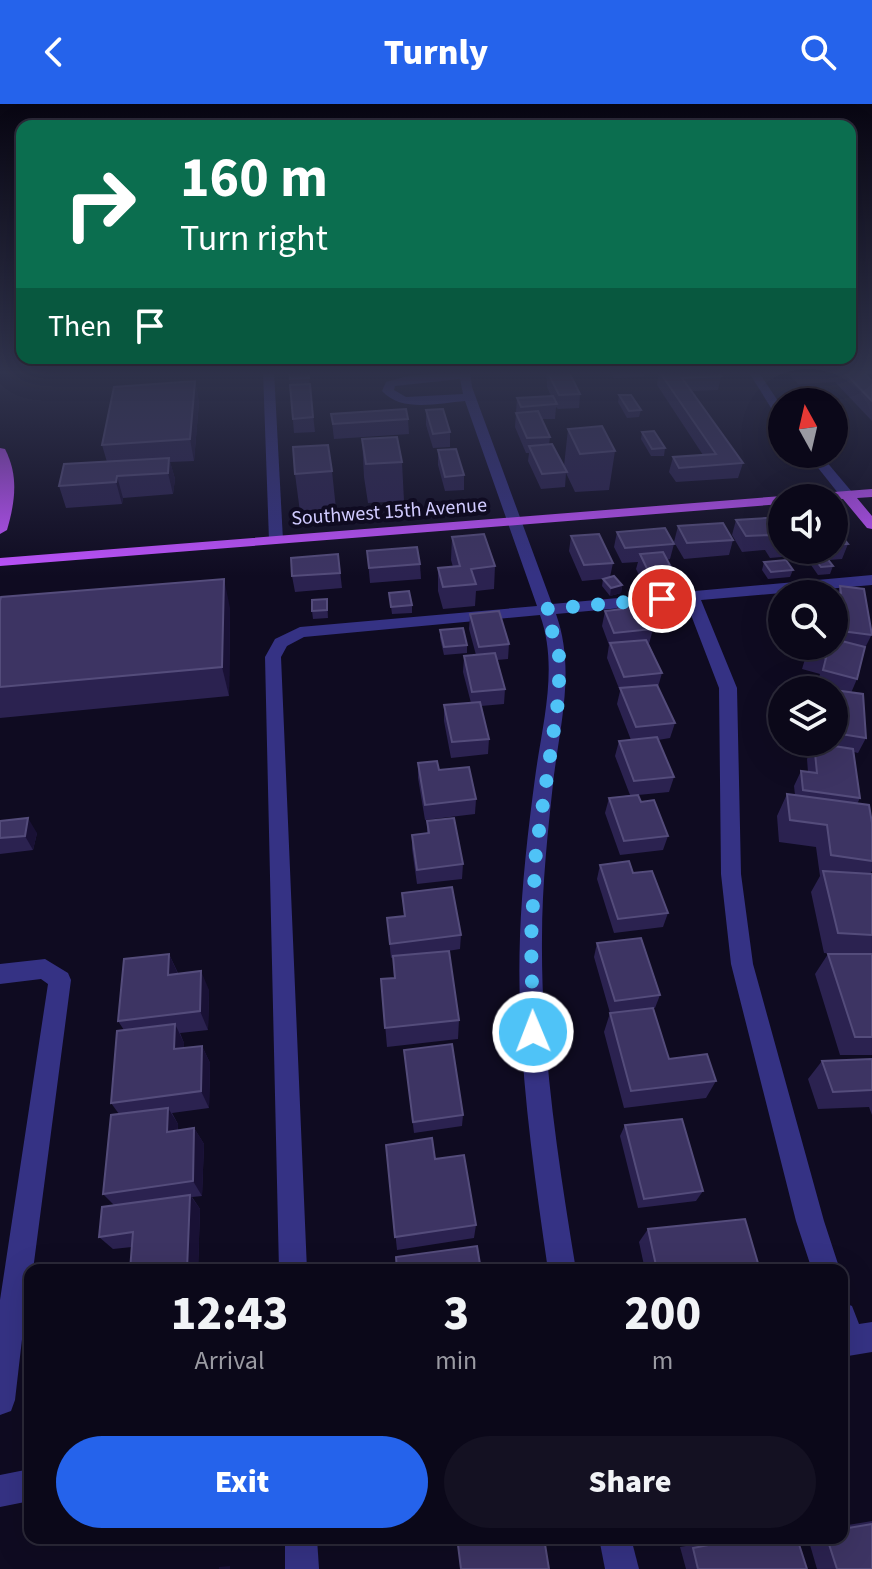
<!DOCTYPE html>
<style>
body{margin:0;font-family:"Source Sans 3",sans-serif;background:#141122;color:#f1f3f6;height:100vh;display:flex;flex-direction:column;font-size:30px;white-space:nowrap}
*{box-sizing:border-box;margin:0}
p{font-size:26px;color:#9a9aa2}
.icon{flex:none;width:44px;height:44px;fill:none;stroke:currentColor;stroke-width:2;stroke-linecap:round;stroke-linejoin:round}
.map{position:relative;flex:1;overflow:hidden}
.drawer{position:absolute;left:24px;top:1160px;width:824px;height:280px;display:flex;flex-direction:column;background:#0b0819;border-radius:16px;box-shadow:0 8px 32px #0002,0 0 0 2px #2b2938}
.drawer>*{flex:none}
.banner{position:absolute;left:16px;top:16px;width:840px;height:244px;border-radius:16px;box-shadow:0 8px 32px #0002,0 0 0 2px #2b2938;background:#0b6e4f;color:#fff;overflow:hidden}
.needle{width:52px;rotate:352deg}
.controls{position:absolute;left:768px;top:284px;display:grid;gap:16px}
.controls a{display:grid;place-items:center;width:80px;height:80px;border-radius:50%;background:#0b0819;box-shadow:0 8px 32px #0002,0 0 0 2px #2b2938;font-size:40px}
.pin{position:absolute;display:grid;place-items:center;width:68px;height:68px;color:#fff;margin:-34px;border:4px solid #fff;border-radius:50%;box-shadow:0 2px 8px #0007}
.me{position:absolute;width:88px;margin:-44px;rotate:359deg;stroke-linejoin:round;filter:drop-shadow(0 0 6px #0008)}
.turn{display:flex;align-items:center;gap:28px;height:168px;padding:0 32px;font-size:36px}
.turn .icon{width:104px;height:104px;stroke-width:2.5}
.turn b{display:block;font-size:56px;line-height:68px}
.then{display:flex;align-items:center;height:76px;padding:0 32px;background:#0003;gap:16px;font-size:30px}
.eta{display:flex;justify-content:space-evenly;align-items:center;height:136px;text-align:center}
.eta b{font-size:48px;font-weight:800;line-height:56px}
.primary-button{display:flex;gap:16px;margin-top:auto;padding:16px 32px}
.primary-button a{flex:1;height:92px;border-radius:48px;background:#2563eb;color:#fff;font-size:32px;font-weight:800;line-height:92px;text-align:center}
.primary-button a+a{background:#141122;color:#f1f3f6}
header{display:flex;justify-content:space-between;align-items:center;height:104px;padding:0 32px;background:#2563eb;color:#fff;font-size:36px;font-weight:800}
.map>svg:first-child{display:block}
</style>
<header><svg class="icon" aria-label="back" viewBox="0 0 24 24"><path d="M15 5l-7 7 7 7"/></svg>Turnly<svg class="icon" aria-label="search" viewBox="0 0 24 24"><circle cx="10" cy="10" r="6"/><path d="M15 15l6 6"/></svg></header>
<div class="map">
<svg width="872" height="1465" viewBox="0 0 872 1465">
<rect width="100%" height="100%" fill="#0f0b21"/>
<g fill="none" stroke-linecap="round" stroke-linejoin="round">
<g fill="#353284" fill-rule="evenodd">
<path d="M 263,267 L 274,267 L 283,436 L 276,440 L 269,436 Z"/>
<path d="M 470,267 L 472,283 L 552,500 L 872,471 L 872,481 L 701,496 L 737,584 L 741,770 L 753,860 L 824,1117 L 840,1166 L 812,1166 L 796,1117 L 731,860 L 721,770 L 719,584 L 686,498 L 556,510 C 575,563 561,617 554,671 C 548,725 542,780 542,835 C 541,946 558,1056 576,1166 L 548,1166 C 532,1055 516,944 520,832 C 522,779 528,726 535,674 C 542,620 559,564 540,511 L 304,533 L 287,542 L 281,553 L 307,1166 L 279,1166 L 265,553 L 275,535 L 300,523 L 537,502 L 465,297 C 438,299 402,309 382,287 L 386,278 L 408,272 ZM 460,275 L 463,290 L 406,293 L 394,286 L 395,282 Z"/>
<path d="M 748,267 L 758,267 L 782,303 L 782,316 L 778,315 Z"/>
<path d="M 807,350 L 820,350 L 852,388 L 852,394 L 842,394 Z"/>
<path d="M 45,855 L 68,869 L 71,876 L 33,1166 L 30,1166 L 15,1296 L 11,1307 L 0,1311 L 0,1196 L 48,880 L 41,875 L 0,880 L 0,860 Z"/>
<path d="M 842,1198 L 852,1202 L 859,1220 L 872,1218 L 872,1248 L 842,1253 Z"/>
<path d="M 30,1365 L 30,1397 L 0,1403 L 0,1371 Z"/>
<path d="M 285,1434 L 317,1434 L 319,1465 L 285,1465 Z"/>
<path d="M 599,1434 L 631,1434 L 639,1465 L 605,1465 Z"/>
</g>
<g fill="#bf52ff" fill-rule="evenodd">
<path d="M 0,344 L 5,345 C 19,372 15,398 7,426 L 0,430 Z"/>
<path d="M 872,385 L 872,393 L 857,394 L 872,412 L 872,425 L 867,424 L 843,395 L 801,394 L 808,390 Z"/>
<path d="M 782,392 L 788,394 L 782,394 L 782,400 L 0,462 L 0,454 Z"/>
</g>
</g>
<g fill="#2b2250">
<path d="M 289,267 L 308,267 L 315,328 L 294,329 Z"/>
<path d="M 545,267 L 567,267 L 580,290 L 579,304 L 558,305 L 556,303 L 555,315 L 542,315 L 550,333 L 549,341 L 564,362 L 568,325 L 615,347 L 609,386 L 575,388 L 566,369 L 565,383 L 541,385 L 528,357 L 529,349 L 526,349 L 515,323 L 517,294 L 551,292 L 547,283 L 547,277 Z"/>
<path d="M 611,267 L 646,267 L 644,273 L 613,274 Z"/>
<path d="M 659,267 L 721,272 L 718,286 L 692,287 L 743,359 L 738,374 L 676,378 L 669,368 L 673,353 L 703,351 L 657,281 Z"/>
<path d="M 793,267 L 862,267 L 872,277 L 872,317 L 835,278 L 798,280 L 791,272 Z"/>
<path d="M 195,277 L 199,298 L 194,357 L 170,358 L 175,375 L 173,390 L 123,394 L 122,400 L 66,404 L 59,382 L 107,358 L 102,341 Z"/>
<path d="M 619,291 L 641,306 L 639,313 L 627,314 L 618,298 Z"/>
<path d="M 426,306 L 450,328 L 450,343 L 433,344 L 426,321 Z"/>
<path d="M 331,310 L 408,315 L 409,330 L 334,335 Z"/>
<path d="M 642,328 L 665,344 L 664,352 L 651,352 L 641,335 Z"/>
<path d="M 362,335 L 402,358 L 404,397 L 368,399 L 364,373 Z"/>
<path d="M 438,346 L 464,371 L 464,386 L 445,387 L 438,361 Z"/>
<path d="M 332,367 L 336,405 L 300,408 L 295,370 Z"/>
<path d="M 782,414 L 782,446 L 795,446 L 793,452 L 770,454 L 765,446 L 742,448 L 732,431 L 736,416 Z"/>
<path d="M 678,422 L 733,436 L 729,451 L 684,455 L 674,438 Z"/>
<path d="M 834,422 L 848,440 L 842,455 L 829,456 L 833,462 L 830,470 L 818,471 L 811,461 L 814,454 L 809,446 L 834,446 Z"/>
<path d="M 617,428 L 674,440 L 670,455 L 667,456 L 675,471 L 671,487 L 648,489 L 636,465 L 638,458 L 622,459 L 614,443 Z"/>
<path d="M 571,432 L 613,459 L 610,473 L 622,481 L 621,489 L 610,492 L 602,482 L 603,475 L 582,477 L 569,447 Z"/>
<path d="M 452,433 L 495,462 L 494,485 L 476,487 L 475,502 L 443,505 L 438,487 L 438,464 L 453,463 L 451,456 Z"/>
<path d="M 367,447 L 420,460 L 421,475 L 370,479 Z"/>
<path d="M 338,450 L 342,484 L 295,488 L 292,472 Z"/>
<path d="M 764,458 L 793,466 L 790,473 L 768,475 L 762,466 Z"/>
<path d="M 840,482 L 872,530 L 864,546 L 857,575 L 851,589 L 866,634 L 858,649 L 854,648 L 860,694 L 857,700 L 872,719 L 872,767 L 870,770 L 872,770 L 872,951 L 840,951 L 815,870 L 828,850 L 838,850 L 824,849 L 811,788 L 820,772 L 816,743 L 779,738 L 777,712 L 787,690 L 795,691 L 794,682 L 801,667 L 808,668 L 807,655 L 813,642 L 811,641 L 811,638 L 834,638 L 834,586 L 816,586 L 817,583 L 832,586 L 816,582 L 820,570 L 802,565 L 809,542 L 834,542 L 834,490 L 828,490 L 829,488 L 838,489 Z"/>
<path d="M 389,489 L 412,501 L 412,509 L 392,510 Z"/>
<path d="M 327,495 L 328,514 L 313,515 L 312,507 Z"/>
<path d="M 618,496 L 653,525 L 649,540 L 662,569 L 658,583 L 675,619 L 670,634 L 658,636 L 674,673 L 669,688 L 638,691 L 641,698 L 668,732 L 663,746 L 620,751 L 605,709 L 609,694 L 630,691 L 615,652 L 619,637 L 631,636 L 617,600 L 620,587 L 607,554 L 609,541 L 602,522 L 605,507 L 617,506 Z"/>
<path d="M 0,497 L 230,504 L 229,592 L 0,614 Z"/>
<path d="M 470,510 L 509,540 L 508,555 L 497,556 L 505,585 L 504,600 L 481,602 L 489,635 L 488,650 L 451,654 L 444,617 L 444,601 L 471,599 L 463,568 L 464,552 L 476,551 L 469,525 Z"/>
<path d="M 440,526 L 467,541 L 467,549 L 444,551 L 440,534 Z"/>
<path d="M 418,659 L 439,666 L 476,695 L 475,710 L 425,716 L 418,674 Z"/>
<path d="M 0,717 L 37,729 L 33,746 L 0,750 Z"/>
<path d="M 427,717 L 463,760 L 462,775 L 417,780 L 412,745 L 412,731 L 427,729 Z"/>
<path d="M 600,761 L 633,769 L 668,809 L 663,823 L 614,829 L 597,775 Z"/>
<path d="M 402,789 L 461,831 L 460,845 L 448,847 L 459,916 L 458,935 L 387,943 L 381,875 L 394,874 L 393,853 L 391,854 L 387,814 L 404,812 Z"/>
<path d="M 597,839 L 660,891 L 655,904 L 638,906 L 669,955 L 716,977 L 706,994 L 624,1004 L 604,928 L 610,909 L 594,853 Z"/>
<path d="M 169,850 L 178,869 L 209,886 L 208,926 L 180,929 L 184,939 L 184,944 L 202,942 L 210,959 L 209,1004 L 172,1009 L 178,1020 L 178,1027 L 194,1024 L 204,1040 L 202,1092 L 192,1093 L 200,1105 L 198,1166 L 130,1166 L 132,1143 L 113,1145 L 99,1133 L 114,1101 L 103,1090 L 119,1010 L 111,999 L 124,926 L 118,917 Z"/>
<path d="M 404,946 L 463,1011 L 462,1022 L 414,1029 Z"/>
<path d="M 872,955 L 872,1011 L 869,1003 L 818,1005 L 808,975 L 822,957 Z"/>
<path d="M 625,1021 L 703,1087 L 696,1097 L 638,1104 L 620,1032 Z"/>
<path d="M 386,1041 L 435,1055 L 476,1121 L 474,1134 L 397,1146 Z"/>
<path d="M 648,1125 L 760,1166 L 645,1166 L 639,1138 Z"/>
<path d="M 872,1417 L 872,1465 L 817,1465 L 808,1434 L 842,1434 L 842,1422 Z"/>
<path d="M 731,1434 L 797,1434 L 807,1465 L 686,1465 L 680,1443 Z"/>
</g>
<g fill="#191135">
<path d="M 195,277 L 199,298 L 194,357 L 190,335 Z"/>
<path d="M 169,354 L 175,375 L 173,390 L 168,369 Z"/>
<path d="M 117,372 L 123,394 L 122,400 L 116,378 Z"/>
<path d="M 224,475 L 230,504 L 229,592 L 222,563 Z"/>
<path d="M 622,481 L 621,489 L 610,492 L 611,484 Z"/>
<path d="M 28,714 L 37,729 L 33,746 L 25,732 Z"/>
<path d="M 169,850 L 178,870 L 168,871 Z"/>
<path d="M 201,867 L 209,886 L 208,926 L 200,907 Z"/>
<path d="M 175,920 L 184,939 L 183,963 L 174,945 Z"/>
<path d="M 202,942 L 210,959 L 209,1004 L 201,987 Z"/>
<path d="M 168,1004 L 178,1020 L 177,1044 L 167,1028 Z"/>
<path d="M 194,1024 L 204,1040 L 202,1092 L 193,1077 Z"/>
<path d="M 190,1091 L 200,1105 L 198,1166 L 187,1166 Z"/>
<path d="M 230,1462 L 230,1465 L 219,1465 L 219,1463 Z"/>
</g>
<g fill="#3d3463" stroke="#544c7b" stroke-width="2">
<path d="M 289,267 L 308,267 L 309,274 L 290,275 Z"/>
<path d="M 659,267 L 717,267 L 721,272 L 682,274 L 743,359 L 679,364 L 673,353 L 716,350 Z"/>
<path d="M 843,267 L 862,267 L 872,277 L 872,297 Z"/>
<path d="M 569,268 L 580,290 L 559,291 L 548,269 Z"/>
<path d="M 195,277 L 190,335 L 102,341 L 114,283 Z"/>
<path d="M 310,280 L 313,313 L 293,315 L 290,281 Z"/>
<path d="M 619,291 L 631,291 L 641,306 L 629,307 Z"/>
<path d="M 553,292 L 557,300 L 521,303 L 517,294 Z"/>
<path d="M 406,305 L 408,315 L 333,320 L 331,310 Z"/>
<path d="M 443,305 L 450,328 L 433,330 L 426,306 Z"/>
<path d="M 538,307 L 550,333 L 527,334 L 516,309 Z"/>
<path d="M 602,322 L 615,347 L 580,350 L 568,325 Z"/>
<path d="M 654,327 L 665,344 L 652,345 L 642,328 Z"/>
<path d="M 397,333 L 402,358 L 366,360 L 362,335 Z"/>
<path d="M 552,340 L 567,368 L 542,370 L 529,342 Z"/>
<path d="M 328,341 L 332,367 L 295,370 L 293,343 Z"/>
<path d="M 456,345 L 464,371 L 445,373 L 438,346 Z"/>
<path d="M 169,354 L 168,369 L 117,372 L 116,378 L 59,382 L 64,360 Z"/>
<path d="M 781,413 L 782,438 L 776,439 L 770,431 L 746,432 L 736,416 Z"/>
<path d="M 723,419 L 733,436 L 687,439 L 678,422 Z"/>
<path d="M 834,422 L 848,440 L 834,441 Z"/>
<path d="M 665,424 L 674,440 L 625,444 L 617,428 Z"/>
<path d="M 484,430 L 495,462 L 471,465 L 476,480 L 443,483 L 438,464 L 460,462 L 452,433 Z"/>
<path d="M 599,430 L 613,459 L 584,461 L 571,432 Z"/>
<path d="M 417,443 L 420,460 L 369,464 L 367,447 Z"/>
<path d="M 663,448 L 675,471 L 651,473 L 640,450 Z"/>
<path d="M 338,450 L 340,469 L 292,472 L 291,454 Z"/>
<path d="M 826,453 L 833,462 L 821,463 L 814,454 Z"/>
<path d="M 786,456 L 793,466 L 771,468 L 764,458 Z"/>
<path d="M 614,472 L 622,481 L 611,484 L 603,475 Z"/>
<path d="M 224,475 L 222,563 L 0,583 L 0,497 L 1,493 Z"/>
<path d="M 840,482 L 864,485 L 872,531 L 834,526 L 834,490 L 830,490 L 829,488 L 841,489 Z"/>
<path d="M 409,487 L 412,501 L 391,503 L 389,489 Z"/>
<path d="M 638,494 L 653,525 L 614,529 L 605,507 L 623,505 L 618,496 Z"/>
<path d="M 327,495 L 327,506 L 312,507 L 312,496 Z"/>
<path d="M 499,507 L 509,540 L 479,543 L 470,510 Z"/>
<path d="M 463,524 L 467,541 L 444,543 L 440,526 Z"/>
<path d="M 834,535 L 865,543 L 857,575 L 823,566 L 826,554 L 808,549 L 810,542 L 834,542 Z"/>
<path d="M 646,536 L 662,569 L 624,573 L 610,539 Z"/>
<path d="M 495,549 L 505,585 L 472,588 L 464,552 Z"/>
<path d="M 657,581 L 675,619 L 636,623 L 620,584 Z"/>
<path d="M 817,583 L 834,586 L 817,586 Z"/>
<path d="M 834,586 L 863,590 L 866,634 L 834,629 Z"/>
<path d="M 480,598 L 489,635 L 452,638 L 444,601 Z"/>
<path d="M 657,633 L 674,673 L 634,677 L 619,637 Z"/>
<path d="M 814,639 L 853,645 L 860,694 L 803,686 L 801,667 L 817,669 Z"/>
<path d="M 437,657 L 439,666 L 469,663 L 476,695 L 425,701 L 418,659 Z"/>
<path d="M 787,690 L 869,701 L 872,719 L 872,757 L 831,751 L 827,721 L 790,716 Z"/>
<path d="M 638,691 L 641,698 L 654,696 L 668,732 L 624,737 L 609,694 Z"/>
<path d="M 28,714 L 25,732 L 0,734 L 0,717 Z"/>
<path d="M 454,714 L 463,760 L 417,766 L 412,731 L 429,729 L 427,717 Z"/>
<path d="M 629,757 L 633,769 L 652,767 L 668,809 L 618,815 L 600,761 Z"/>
<path d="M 823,767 L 872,770 L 872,831 L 838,829 Z"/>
<path d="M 452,783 L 461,831 L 390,840 L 387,814 L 405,812 L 402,789 Z"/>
<path d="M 641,834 L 660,891 L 615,897 L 597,839 Z"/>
<path d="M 449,847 L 459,916 L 385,924 L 381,875 L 395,874 L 393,852 Z"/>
<path d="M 169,850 L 168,871 L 201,867 L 200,907 L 118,917 L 124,855 Z"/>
<path d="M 828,850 L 872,850 L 872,933 L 855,933 Z"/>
<path d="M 653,904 L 669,955 L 707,950 L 716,977 L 631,987 L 610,909 Z"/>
<path d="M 175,920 L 174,945 L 202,942 L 201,987 L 111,999 L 117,927 Z"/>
<path d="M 452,940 L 463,1011 L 413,1018 L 404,946 Z"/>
<path d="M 872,955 L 872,986 L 833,988 L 822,957 Z"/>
<path d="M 168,1004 L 167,1028 L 194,1024 L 193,1077 L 103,1090 L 111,1011 Z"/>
<path d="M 682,1015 L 703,1087 L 644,1095 L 625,1021 Z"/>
<path d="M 432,1034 L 435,1055 L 464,1051 L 476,1121 L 395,1133 L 386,1041 Z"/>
<path d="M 190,1091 L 187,1166 L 130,1166 L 133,1128 L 99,1133 L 102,1103 Z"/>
<path d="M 745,1115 L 760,1166 L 657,1166 L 648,1125 Z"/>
<path d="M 477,1142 L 481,1166 L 397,1166 L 396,1153 Z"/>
<path d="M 872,1420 L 872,1465 L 837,1465 L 827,1434 L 842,1434 L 842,1425 Z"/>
<path d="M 497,1434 L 544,1434 L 549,1465 L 461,1465 L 458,1441 Z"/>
<path d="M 744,1434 L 797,1434 L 807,1465 L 698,1465 L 693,1444 Z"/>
</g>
<linearGradient id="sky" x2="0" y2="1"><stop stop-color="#080612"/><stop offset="0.57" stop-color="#31344e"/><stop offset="1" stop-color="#31344e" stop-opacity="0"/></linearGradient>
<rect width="872" height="472" fill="url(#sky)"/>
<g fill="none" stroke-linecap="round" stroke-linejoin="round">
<path stroke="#4fc3f7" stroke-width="14" stroke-dasharray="0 25.2" d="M 533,928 L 531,835 L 536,747 L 559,591 L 559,552 L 546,505 L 662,495"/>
</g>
<g text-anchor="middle" stroke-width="8" stroke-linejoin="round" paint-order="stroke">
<g font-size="20" fill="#d1cbff" stroke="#0f0b21">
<text transform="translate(389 407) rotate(-4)" y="7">Southwest 15th Avenue</text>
</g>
</g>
</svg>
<div class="controls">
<a><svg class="needle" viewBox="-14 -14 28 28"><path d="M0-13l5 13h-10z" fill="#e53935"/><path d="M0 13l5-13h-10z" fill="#9a9aa2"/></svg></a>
<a><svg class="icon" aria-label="sound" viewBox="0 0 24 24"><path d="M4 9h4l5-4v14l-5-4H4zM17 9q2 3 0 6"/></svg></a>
<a><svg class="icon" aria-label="search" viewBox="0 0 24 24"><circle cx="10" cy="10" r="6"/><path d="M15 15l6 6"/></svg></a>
<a><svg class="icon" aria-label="layers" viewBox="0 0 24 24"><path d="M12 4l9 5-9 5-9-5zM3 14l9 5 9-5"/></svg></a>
</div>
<div class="pin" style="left:662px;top:495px;background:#d93025"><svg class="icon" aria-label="arrive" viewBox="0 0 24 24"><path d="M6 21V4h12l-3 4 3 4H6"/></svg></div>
<svg class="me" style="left:533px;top:928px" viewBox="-20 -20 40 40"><circle r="17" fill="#4fc3f7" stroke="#fff" stroke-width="3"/><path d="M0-11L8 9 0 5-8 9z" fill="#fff"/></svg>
<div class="banner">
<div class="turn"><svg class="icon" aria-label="right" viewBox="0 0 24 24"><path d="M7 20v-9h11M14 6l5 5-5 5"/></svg><div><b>160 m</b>Turn right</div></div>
<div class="then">Then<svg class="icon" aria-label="arrive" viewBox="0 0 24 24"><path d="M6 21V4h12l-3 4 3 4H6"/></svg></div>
</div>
<section class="drawer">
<div class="eta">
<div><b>12:43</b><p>Arrival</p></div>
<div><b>3</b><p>min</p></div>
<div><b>200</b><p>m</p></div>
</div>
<div class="primary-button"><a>Exit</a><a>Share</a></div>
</section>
</div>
